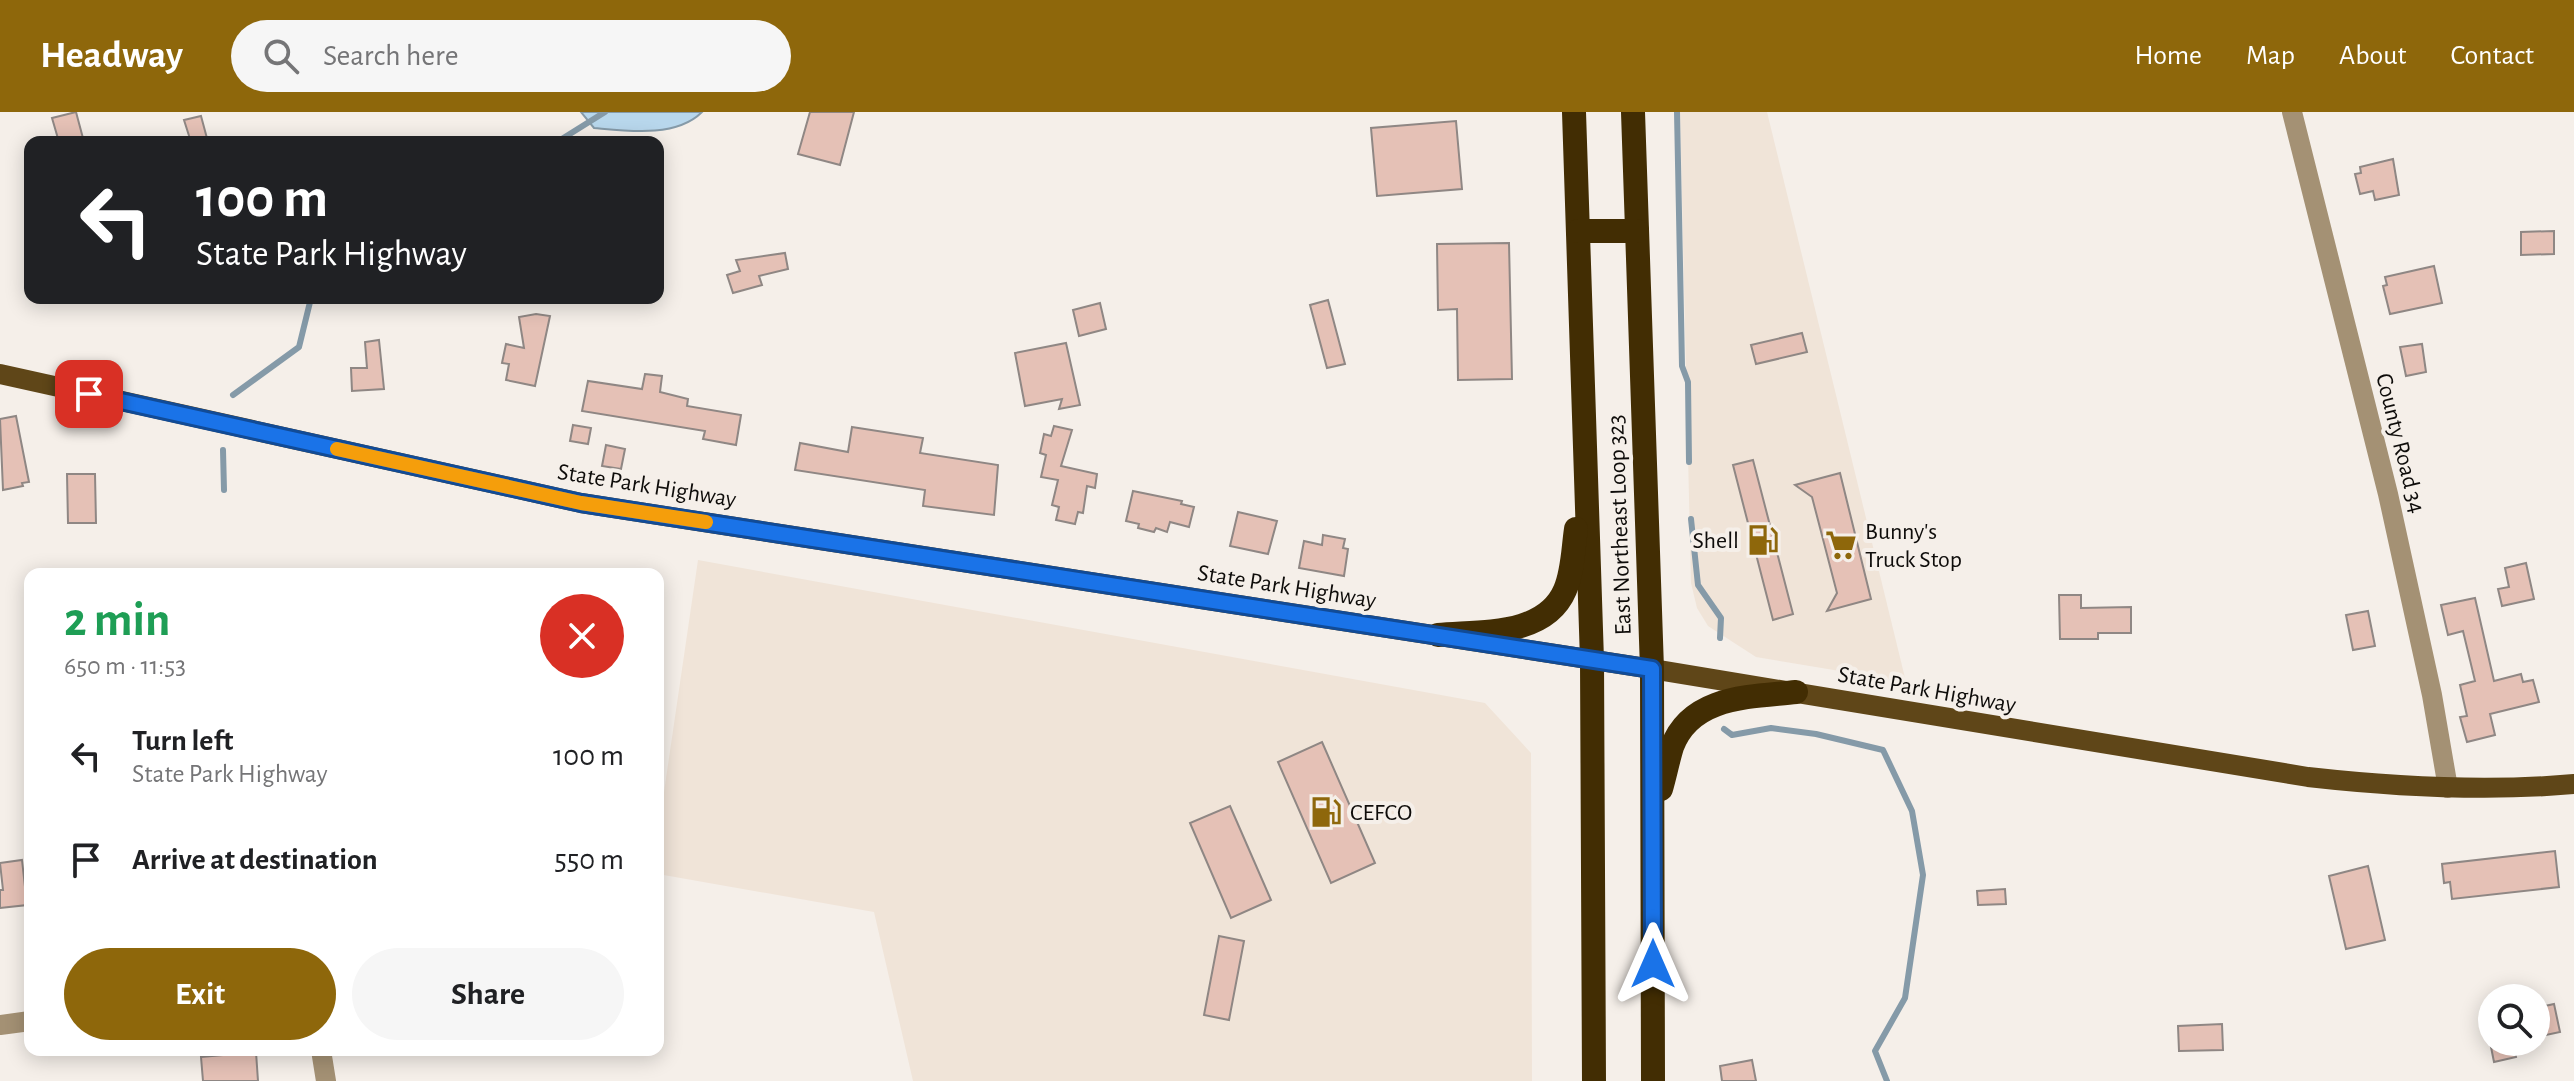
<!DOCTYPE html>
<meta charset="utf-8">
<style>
body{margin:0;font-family:"Alegreya Sans",sans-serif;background:#f6f6f6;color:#202124;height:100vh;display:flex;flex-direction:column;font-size:30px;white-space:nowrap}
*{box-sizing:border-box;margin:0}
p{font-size:26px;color:#757577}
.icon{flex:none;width:44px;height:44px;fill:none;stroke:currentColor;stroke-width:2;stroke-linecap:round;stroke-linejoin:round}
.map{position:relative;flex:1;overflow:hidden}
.panel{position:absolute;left:24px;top:456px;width:640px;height:488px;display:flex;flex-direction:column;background:#fff;border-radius:16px;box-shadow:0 4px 20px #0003}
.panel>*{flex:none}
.hud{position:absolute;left:24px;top:24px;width:640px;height:168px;border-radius:16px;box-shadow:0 4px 20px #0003;background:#202124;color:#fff;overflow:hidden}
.tools{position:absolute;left:2478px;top:872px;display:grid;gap:16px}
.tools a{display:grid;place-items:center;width:72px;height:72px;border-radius:50%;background:#fff;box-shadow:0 4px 20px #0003;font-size:40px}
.pin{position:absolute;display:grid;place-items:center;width:68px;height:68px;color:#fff;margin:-34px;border-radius:16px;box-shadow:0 4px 12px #0006}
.me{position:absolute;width:88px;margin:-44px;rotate:0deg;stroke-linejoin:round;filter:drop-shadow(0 0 6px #0008)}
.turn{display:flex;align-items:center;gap:28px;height:168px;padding:0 40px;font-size:36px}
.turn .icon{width:104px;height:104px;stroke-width:2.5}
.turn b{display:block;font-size:56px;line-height:68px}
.round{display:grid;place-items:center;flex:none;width:84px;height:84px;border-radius:42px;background:#f6f6f6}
.overview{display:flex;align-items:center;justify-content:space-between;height:136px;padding:0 40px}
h1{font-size:48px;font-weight:600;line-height:60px;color:#1e9e55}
.action{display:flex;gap:16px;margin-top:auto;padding:16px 40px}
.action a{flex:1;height:92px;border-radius:48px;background:#8e670b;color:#fff;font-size:32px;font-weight:600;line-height:92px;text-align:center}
.action a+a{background:#f6f6f6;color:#202124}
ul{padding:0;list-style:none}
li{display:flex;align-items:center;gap:24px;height:104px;padding:0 40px}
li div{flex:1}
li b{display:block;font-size:30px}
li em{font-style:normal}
header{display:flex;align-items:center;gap:48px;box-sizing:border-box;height:112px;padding:0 40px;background:#8e670b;color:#fff}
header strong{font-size:38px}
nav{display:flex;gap:44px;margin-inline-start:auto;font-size:28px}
.search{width:560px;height:72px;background:#f6f6f6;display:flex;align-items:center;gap:20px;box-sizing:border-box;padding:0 28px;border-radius:44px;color:#757577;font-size:30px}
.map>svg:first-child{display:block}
</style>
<header>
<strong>Headway</strong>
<div class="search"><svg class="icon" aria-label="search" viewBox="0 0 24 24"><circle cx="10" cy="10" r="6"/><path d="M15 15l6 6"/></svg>Search here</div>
<nav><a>Home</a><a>Map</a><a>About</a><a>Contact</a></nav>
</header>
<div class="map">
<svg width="2574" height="969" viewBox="0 0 2574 969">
<rect width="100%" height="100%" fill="#f5efe9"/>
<g fill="#f0e4d8">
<path d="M 1680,0 L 1767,0 L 1906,570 L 1756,545 L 1708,514 L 1697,496 L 1691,471 Z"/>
<path d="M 698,448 L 1485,591 L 1531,641 L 1532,969 L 913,969 L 874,800 L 658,762 L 658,721 Z"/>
</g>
<path fill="#b8d7ec" stroke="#859aa8" stroke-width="2" d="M 581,0 L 702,0 C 676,26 627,19 594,16 Z"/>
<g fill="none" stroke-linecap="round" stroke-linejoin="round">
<g stroke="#859aa8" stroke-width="6">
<path d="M 1677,0 L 1682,254 L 1688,270 L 1689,350"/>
<path d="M 557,30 L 605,0"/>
<path d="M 233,283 L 299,235 L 311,186"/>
<path d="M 223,338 L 224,378"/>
<path d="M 1691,407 L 1698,473 L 1721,506 L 1720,526"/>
<path d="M 1724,617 L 1732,623 L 1771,616 L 1816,622 L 1883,638 L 1912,699 L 1923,763 L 1905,886 L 1875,939 L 1887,969"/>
</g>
</g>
<g fill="#e5c1b6" stroke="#8f8784" stroke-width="2">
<path d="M 76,0 L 84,30 L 59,30 L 52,6 Z"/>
<path d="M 810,0 L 854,0 L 840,53 L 798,42 Z"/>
<path d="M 201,4 L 208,30 L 191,30 L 184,8 Z"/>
<path d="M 1456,9 L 1462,77 L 1377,84 L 1371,16 Z"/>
<path d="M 2393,47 L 2399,83 L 2375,88 L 2373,79 L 2360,82 L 2355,62 L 2361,61 L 2360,55 Z"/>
<path d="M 2554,119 L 2554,142 L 2521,143 L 2521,120 Z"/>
<path d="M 1509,131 L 1512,267 L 1458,268 L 1457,197 L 1438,198 L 1437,132 Z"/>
<path d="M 785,141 L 788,157 L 759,164 L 762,173 L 733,181 L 727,163 L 740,159 L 736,148 Z"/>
<path d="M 2434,154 L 2442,191 L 2390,202 L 2383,174 L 2387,173 L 2385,165 Z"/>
<path d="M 1328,188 L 1345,252 L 1327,256 L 1310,193 Z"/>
<path d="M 1100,191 L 1106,217 L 1079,224 L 1073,198 Z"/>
<path d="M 536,202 L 550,204 L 535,274 L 506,268 L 509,252 L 502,251 L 506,232 L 524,236 L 519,205 Z"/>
<path d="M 1802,221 L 1807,240 L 1756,252 L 1751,233 Z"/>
<path d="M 379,228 L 384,277 L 352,279 L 351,256 L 367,256 L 365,230 Z"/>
<path d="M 1066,231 L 1080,293 L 1059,297 L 1062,287 L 1025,294 L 1015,241 Z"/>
<path d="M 2422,232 L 2426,260 L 2406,264 L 2400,235 Z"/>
<path d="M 645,262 L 662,264 L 660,280 L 688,287 L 687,294 L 741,303 L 736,333 L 703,327 L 705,319 L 582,299 L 588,269 L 642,277 Z"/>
<path d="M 16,304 L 29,370 L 22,371 L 23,374 L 3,378 L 0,307 Z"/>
<path d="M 573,313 L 591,316 L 588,332 L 570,329 Z"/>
<path d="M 1054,314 L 1072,318 L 1061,354 L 1097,362 L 1095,376 L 1087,374 L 1083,401 L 1078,400 L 1075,412 L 1056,408 L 1059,395 L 1052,393 L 1058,368 L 1041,365 L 1046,343 L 1040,341 L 1044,322 L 1051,324 Z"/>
<path d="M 852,315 L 923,326 L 920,341 L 998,353 L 994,403 L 923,394 L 925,378 L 795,358 L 800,331 L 848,340 Z"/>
<path d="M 606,333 L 625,337 L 621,357 L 602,354 Z"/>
<path d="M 1753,348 L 1793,502 L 1773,508 L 1733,353 Z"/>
<path d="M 1840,361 L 1871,487 L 1827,499 L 1837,481 L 1812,385 L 1795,373 Z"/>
<path d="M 67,362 L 95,362 L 96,411 L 68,411 Z"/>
<path d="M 1133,379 L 1182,389 L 1181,392 L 1194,395 L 1189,415 L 1170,410 L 1167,420 L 1156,416 L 1154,420 L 1138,416 L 1139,412 L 1126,409 Z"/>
<path d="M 1238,400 L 1277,409 L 1268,442 L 1230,434 Z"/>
<path d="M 1323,423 L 1345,427 L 1343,436 L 1348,437 L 1344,464 L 1299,456 L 1304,429 L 1322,433 Z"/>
<path d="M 2526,451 L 2534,487 L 2502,494 L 2498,477 L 2509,475 L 2505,456 Z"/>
<path d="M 2059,483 L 2081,483 L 2081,496 L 2131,495 L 2131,521 L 2098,521 L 2098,527 L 2060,527 Z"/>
<path d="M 2475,486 L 2494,569 L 2521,562 L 2523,570 L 2533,568 L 2539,590 L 2490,602 L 2495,623 L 2467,630 L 2460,605 L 2467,604 L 2460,573 L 2475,569 L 2463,519 L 2448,523 L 2441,493 Z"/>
<path d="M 2368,499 L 2375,534 L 2353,538 L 2346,503 Z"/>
<path d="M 1322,630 L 1375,751 L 1331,771 L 1278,650 Z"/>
<path d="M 1230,694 L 1271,788 L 1231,806 L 1190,711 Z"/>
<path d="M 2555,739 L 2559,775 L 2452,787 L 2450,770 L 2444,771 L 2442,752 Z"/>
<path d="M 22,748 L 27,793 L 0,796 L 0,778 L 3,778 L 0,751 Z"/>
<path d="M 2368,754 L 2385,828 L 2346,837 L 2329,764 Z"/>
<path d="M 2005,777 L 2006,792 L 1978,793 L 1977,779 Z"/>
<path d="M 1219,824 L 1244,829 L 1229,908 L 1204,903 Z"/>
<path d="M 2554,892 L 2560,920 L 2536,925 L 2536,896 Z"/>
<path d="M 2222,912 L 2223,938 L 2179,939 L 2178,914 Z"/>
<path d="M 2490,930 L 2513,930 L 2516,945 L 2494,950 Z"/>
<path d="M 256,940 L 258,969 L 203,969 L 201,945 Z"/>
<path d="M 1752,948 L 1756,969 L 1722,969 L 1720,954 Z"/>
</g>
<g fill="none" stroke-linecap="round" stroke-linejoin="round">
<g stroke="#a49174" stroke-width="20">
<path d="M 2292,0 L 2388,382 L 2432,583 L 2448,676"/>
<path d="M 0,913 L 30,909"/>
<path d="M 321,938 L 326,969"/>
</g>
<path stroke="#5f4618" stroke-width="20" d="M 0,262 L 581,391 L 1652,557 L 2308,665 C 2397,675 2485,680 2574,672"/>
<g stroke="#422d03" stroke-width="24">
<path d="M 1574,0 L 1592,548 L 1594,969"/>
<path d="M 1633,0 L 1652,557 L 1653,969"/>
<path d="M 1578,119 L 1637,119"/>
<path d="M 1438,523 C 1480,519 1545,525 1565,478 C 1573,460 1573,437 1576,417"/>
<path d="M 1661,677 C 1665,663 1668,648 1672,635 C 1691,583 1752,585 1796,580"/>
</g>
</g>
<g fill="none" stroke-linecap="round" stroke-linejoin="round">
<defs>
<path id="route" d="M 89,282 L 581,391 L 1652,557 L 1653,852"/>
</defs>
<use href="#route" stroke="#114b97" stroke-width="20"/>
<use href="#route" stroke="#1a73e8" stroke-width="14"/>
<path stroke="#f59e0b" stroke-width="14" d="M 337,337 L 581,391 L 706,410"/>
</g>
<defs>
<symbol id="fuel-bare" viewBox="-9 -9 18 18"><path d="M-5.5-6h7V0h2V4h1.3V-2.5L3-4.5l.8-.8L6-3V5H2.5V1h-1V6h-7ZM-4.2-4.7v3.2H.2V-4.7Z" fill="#8e670b" stroke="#f5efe9" stroke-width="2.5" paint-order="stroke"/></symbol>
<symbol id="supermarket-bare" viewBox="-9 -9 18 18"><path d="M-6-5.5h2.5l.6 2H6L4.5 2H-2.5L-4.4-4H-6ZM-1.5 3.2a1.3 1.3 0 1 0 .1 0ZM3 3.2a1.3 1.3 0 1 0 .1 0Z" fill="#8e670b" stroke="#f5efe9" stroke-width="2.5" paint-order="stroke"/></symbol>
</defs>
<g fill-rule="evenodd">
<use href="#fuel-bare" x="1741" y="406" width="44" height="44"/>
<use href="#supermarket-bare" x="1819" y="411" width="44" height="44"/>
<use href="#fuel-bare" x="1304" y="678" width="44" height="44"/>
</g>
<g text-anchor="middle" stroke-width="8" stroke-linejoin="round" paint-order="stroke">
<g font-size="24" fill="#0e0c0a" stroke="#f5efe9">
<text transform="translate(2401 331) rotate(76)" y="8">County Road 34</text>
<text transform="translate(647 373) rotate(9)" y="8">State Park Highway</text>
<text transform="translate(1619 413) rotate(-92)" y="8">East Northeast Loop 323</text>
<text transform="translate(1287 474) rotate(9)" y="8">State Park Highway</text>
<text transform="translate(1927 577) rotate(10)" y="8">State Park Highway</text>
</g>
<g font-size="24" fill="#0e0c0a" stroke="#f5efe9" text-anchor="start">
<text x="1865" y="427">Bunny's<tspan x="1865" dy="28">Truck Stop</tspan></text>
<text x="1739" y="436" text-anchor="end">Shell</text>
<text x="1350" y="708">CEFCO</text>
</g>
</g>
</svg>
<div class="tools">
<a><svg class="icon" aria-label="search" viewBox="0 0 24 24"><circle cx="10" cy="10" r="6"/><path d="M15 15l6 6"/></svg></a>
</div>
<div class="pin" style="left:89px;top:282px;background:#d93025"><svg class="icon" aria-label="arrive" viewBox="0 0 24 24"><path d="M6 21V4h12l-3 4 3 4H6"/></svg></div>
<svg class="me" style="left:1653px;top:852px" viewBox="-20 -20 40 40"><path d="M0-17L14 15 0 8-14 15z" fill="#1a73e8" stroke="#fff" stroke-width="4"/></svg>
<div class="hud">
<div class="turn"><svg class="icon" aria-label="left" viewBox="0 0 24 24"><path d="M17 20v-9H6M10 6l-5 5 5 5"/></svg><div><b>100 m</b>State Park Highway</div></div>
</div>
<section class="panel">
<div class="overview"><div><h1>2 min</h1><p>650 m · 11:53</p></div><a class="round" style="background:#d93025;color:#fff"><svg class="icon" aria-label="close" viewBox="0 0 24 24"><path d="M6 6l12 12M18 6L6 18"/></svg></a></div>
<ul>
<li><svg class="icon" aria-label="left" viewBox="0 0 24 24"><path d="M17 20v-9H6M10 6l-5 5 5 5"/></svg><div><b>Turn left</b><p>State Park Highway</p></div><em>100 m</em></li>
<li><svg class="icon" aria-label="arrive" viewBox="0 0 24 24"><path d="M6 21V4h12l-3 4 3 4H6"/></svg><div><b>Arrive at destination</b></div><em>550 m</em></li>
</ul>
<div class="action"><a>Exit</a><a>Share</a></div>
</section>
</div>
